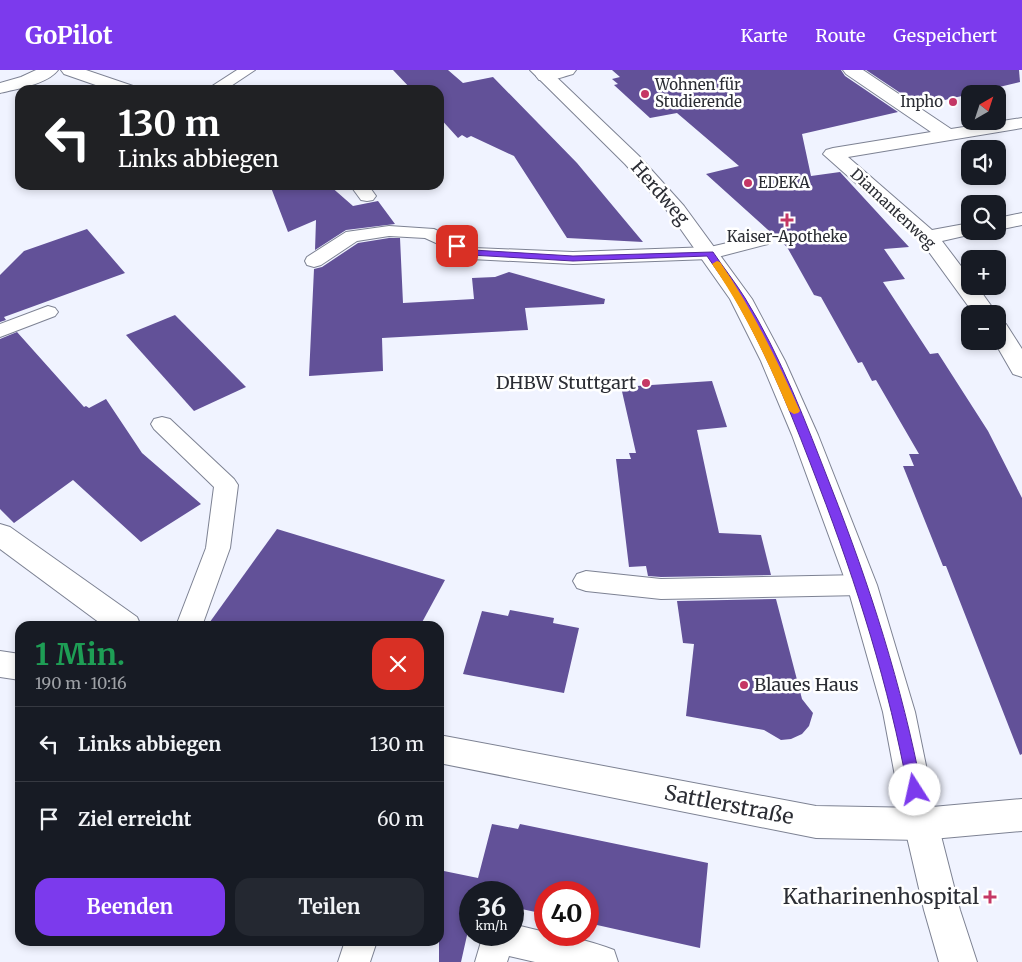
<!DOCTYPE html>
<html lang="de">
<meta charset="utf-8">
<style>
body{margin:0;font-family:Merriweather,serif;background:#242831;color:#f1f3f6;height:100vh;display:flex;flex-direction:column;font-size:19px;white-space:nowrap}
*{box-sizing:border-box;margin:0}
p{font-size:16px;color:#9ea1a6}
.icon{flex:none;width:28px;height:28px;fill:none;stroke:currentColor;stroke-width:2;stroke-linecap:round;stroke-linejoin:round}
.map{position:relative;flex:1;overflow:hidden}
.side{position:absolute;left:15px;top:551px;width:429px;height:325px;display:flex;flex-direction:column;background:#171b24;border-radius:15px;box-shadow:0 2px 8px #0003}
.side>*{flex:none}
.hud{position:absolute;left:15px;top:15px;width:429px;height:105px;border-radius:15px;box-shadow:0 2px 8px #0003;background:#202124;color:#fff;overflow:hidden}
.needle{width:32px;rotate:39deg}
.fabs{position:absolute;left:961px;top:15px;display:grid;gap:10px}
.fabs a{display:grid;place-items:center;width:45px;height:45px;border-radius:10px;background:#171b24;box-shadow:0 2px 8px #0003;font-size:25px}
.speed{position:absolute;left:459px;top:811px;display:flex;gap:10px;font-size:25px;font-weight:700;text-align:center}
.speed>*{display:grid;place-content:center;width:65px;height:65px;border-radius:50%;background:#171b24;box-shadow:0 2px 8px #0003;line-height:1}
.speed small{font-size:12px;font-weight:400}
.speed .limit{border:8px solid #d22;background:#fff;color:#111}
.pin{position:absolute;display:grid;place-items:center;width:42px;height:42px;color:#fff;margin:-21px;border-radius:10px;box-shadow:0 2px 8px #0006}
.me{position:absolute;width:55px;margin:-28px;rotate:350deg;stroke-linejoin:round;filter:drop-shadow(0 0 4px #0008)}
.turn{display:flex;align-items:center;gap:18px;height:105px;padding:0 20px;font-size:22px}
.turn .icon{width:65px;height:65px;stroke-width:2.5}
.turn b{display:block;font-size:35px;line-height:42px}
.round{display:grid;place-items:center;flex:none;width:52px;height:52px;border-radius:15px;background:#242831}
.head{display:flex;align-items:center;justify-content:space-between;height:85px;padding:0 20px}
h1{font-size:30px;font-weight:700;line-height:38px;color:#1e9e55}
.cta{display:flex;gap:10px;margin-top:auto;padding:10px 20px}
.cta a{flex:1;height:58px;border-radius:15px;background:#7c3aed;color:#fff;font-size:20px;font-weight:700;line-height:58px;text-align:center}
.cta a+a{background:#242831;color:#f1f3f6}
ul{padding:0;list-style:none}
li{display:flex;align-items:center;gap:15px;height:75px;padding:0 20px;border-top:1px solid #363941}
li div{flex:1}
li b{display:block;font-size:19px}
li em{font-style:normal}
header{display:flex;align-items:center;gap:30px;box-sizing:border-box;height:70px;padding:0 25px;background:#7c3aed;color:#fff}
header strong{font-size:24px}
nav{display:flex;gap:28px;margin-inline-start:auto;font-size:18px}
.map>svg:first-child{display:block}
</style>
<header>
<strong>GoPilot</strong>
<nav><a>Karte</a><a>Route</a><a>Gespeichert</a></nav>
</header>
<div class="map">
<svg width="1022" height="892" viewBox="0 0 1022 892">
<rect width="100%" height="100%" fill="#f0f3ff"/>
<g fill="#625198">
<path d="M 393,0 L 448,0 L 463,13 L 493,7 L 577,93 L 643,172 L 567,168 L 514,86 L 471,66 L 467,68 L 462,65 L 458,68 L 439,47 L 439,20 L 412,20 Z"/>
<path d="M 612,0 L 841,0 L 845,6 L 898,42 L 802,64 L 811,106 L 840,102 L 909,177 L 884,179 L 905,209 L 883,212 L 930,284 L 938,283 L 988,361 L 1022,428 L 1022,684 L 1020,685 L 946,496 L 943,496 L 903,396 L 914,396 L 909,384 L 919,384 L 876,310 L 872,311 L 862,292 L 858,293 L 821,227 L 814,225 L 787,177 L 706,104 L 739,96 L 677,43 L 650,48 L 614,15 L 618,14 L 612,9 L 620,7 Z"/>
<path d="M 866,0 L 1019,0 L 1020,12 L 920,36 Z"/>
<path d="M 270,115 L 329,115 L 353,136 L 378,131 L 395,154 L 346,160 L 315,180 L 316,150 L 288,162 Z"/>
<path d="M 87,159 L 125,203 L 4,247 L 6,250 L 0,252 L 0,205 L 24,181 Z"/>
<path d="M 389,168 L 400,168 L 403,233 L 474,229 L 472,208 L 495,207 L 509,202 L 605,229 L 604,234 L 525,238 L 528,260 L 382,268 L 383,301 L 309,306 L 314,199 L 322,197 L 358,173 Z"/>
<path d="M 175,245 L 246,317 L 194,341 L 126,265 Z"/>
<path d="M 17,262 L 84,337 L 86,336 L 89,338 L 106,329 L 142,383 L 201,434 L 141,472 L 73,410 L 14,453 L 0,439 L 0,269 Z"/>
<path d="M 712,311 L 727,357 L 697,360 L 719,463 L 761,465 L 771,505 L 661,507 L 648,506 L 646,496 L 629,497 L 616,389 L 631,389 L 629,383 L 636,383 L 621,317 Z"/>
<path d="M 277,459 L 445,510 L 420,556 L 207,556 Z"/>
<path d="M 776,529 L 802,629 L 813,643 L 809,656 L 802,664 L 791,669 L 781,670 L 764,660 L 686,646 L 694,574 L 683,573 L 677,531 Z"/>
<path d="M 510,540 L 554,548 L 553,553 L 579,558 L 564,623 L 463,604 L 482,541 L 508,546 Z"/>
<path d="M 492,754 L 518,759 L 520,754 L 708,793 L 700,878 L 588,853 L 588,822 L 545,822 L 545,844 L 512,837 L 512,822 L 470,822 L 470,852 L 461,892 L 439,892 L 439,800 L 478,808 Z"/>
</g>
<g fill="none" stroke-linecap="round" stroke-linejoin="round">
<defs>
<g id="lane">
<path d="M 237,0 L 255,0 L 225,20 L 206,20 Z"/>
<path d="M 350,115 L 368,115 L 376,126 L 373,130 L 367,131 L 361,130 Z"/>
<path d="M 389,156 L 434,159 L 474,178 L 573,182 L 710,177 L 762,165 L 768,166 L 771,170 L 768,174 L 710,189 L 573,194 L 471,189 L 425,168 L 389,166 L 357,171 L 321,195 L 314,197 L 307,195 L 305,191 L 307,187 L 346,162 Z"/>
<path d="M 48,236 L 55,238 L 58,242 L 55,246 L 0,267 L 0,254 Z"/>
<path d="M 162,347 L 170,349 L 234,409 L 238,415 L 230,478 L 202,556 L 176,556 L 206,478 L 214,417 L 154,359 L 151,354 L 154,349 Z"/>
<path d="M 586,501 L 661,509 L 862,505 L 871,508 L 875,515 L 871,522 L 862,525 L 661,529 L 586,521 L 577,518 L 573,511 L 577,504 Z"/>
<path d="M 512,854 L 545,862 L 545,865 C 568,865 593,872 614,880 L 618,892 L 535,892 L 509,886 L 507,892 L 475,892 L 483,865 L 512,865 Z"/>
<path d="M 345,871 L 377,871 L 370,892 L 338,892 Z"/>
</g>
<g id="street">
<path d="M 36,0 L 58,0 C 48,14 16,19 0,23 L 0,13 L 21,7 Z"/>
<path d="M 61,0 L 86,0 L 133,16 L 136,20 L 110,20 L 64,4 Z"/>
<path d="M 548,0 L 576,0 L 573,4 C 562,7 550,12 539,10 L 536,6 L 539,2 Z"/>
<path d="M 843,0 L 863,0 L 951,59 L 1022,48 L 1022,58 L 848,87 L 932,160 L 970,153 L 970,161 L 979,161 L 977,163 L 942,171 L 970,208 L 970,216 L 977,216 L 997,244 L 974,244 L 921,171 L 823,84 L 826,80 L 833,78 L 931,62 L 846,4 Z"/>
<path d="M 1022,143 L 1022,155 L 998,160 L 998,148 Z"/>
<path d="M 998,252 L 1006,254 L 1022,279 L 1022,307 L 1013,304 L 994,271 L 998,271 Z"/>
<path d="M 0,454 L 10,457 L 137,547 L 141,556 L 104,556 L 0,479 Z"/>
<path d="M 0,581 L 20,584 L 20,610 L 0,607 Z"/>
<path d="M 439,665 L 816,736 L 921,738 L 1022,729 L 1022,761 L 921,770 L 816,768 L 439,693 Z"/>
</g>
<path id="secondary" d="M 530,0 L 549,0 L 639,86 L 684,136 L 752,229 L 785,291 L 818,365 L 877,515 L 915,642 L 938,754 L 960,840 L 977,892 L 939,892 L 924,840 L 904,754 L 883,642 L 847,515 L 792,365 L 761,291 L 730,229 L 670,144 L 625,94 Z"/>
</defs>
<use href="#lane" stroke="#7d8293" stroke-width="2"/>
<use href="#street" stroke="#7d8293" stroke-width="2"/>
<use href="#secondary" stroke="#7d8293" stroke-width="2"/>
<use href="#lane" fill="#fff" fill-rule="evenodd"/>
<use href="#street" fill="#fff" fill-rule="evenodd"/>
<use href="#secondary" fill="#fff" fill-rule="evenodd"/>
</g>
<path fill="#7c3aed" stroke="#51269a" d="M 457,173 L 473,180 L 573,186 L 713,182 C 723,197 735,212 745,228 C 781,286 806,353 831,417 C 870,516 902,616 922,720 L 920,725 L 915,727 L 910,725 L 908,720 C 889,616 857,515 819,416 C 795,353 770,289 736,230 C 728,215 717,201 707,186 L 573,191 L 471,185 L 454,178 L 454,174 Z"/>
<path fill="#f59e0b" d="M 717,191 L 720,192 C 752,239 777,289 800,341 L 798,343 L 794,344 L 789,341 C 767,289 744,240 712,194 Z"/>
<g fill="#c53765" stroke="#fff" stroke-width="2">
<circle cx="645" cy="24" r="5"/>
<circle cx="953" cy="32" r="5"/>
<circle cx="748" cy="113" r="5"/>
<path d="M784.5 142.5h5v5h5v5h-5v5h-5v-5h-5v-5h5z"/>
<circle cx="646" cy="313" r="5"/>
<circle cx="744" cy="615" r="5"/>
<path d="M987.5 819.5h5v5h5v5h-5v5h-5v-5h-5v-5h5z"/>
</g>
<g text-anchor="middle" stroke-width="5" stroke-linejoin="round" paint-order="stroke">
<g font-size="15" fill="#2b2d34" stroke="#fff" text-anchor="start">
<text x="655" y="20">Wohnen für<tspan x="655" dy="17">Studierende</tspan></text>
<text x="943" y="37" text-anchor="end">Inpho</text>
<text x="758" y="118">EDEKA</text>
<text x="787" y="172" text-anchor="middle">Kaiser-Apotheke</text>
</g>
<g font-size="15" fill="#2b2d34" stroke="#fff">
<text transform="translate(893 139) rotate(43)" y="5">Diamantenweg</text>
</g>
<g font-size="18" fill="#2b2d34" stroke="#fff">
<text transform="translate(660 123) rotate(49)" y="6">Herdweg</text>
</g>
<g font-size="18" fill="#2b2d34" stroke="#fff" text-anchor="end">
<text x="636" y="319">DHBW Stuttgart</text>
<text x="754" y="621" text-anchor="start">Blaues Haus</text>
</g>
<g font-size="21" fill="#2b2d34" stroke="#fff">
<text transform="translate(729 735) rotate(11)" y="7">Sattlerstraße</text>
</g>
<g font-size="21" fill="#2b2d34" stroke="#fff" text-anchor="end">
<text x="979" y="834">Katharinenhospital</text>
</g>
</g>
</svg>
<div class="fabs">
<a><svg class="needle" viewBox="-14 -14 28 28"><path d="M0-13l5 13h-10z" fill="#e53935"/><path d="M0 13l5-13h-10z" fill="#9ea1a6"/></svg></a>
<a><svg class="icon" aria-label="sound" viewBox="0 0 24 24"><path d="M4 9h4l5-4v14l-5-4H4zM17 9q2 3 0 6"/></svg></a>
<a><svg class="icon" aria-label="search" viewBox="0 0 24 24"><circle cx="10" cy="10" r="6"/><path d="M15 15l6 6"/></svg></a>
<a>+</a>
<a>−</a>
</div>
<div class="speed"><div>36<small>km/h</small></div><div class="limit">40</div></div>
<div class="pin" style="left:457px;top:176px;background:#d93025"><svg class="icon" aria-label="arrive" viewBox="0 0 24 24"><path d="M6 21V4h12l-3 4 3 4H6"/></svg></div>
<svg class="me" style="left:915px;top:720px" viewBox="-20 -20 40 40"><circle r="19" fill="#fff"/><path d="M0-13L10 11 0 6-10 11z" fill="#7c3aed"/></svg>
<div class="hud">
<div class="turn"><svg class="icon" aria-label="left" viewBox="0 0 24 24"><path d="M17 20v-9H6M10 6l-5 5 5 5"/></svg><div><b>130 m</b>Links abbiegen</div></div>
</div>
<section class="side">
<div class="head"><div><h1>1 Min.</h1><p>190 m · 10:16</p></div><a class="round" style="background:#d93025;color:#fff"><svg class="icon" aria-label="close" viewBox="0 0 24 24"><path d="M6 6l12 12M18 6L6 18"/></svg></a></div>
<ul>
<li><svg class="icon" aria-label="left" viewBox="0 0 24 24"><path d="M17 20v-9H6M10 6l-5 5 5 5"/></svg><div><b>Links abbiegen</b></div><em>130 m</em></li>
<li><svg class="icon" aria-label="arrive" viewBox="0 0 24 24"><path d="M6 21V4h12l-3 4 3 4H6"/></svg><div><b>Ziel erreicht</b></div><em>60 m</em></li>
</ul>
<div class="cta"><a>Beenden</a><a>Teilen</a></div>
</section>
</div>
